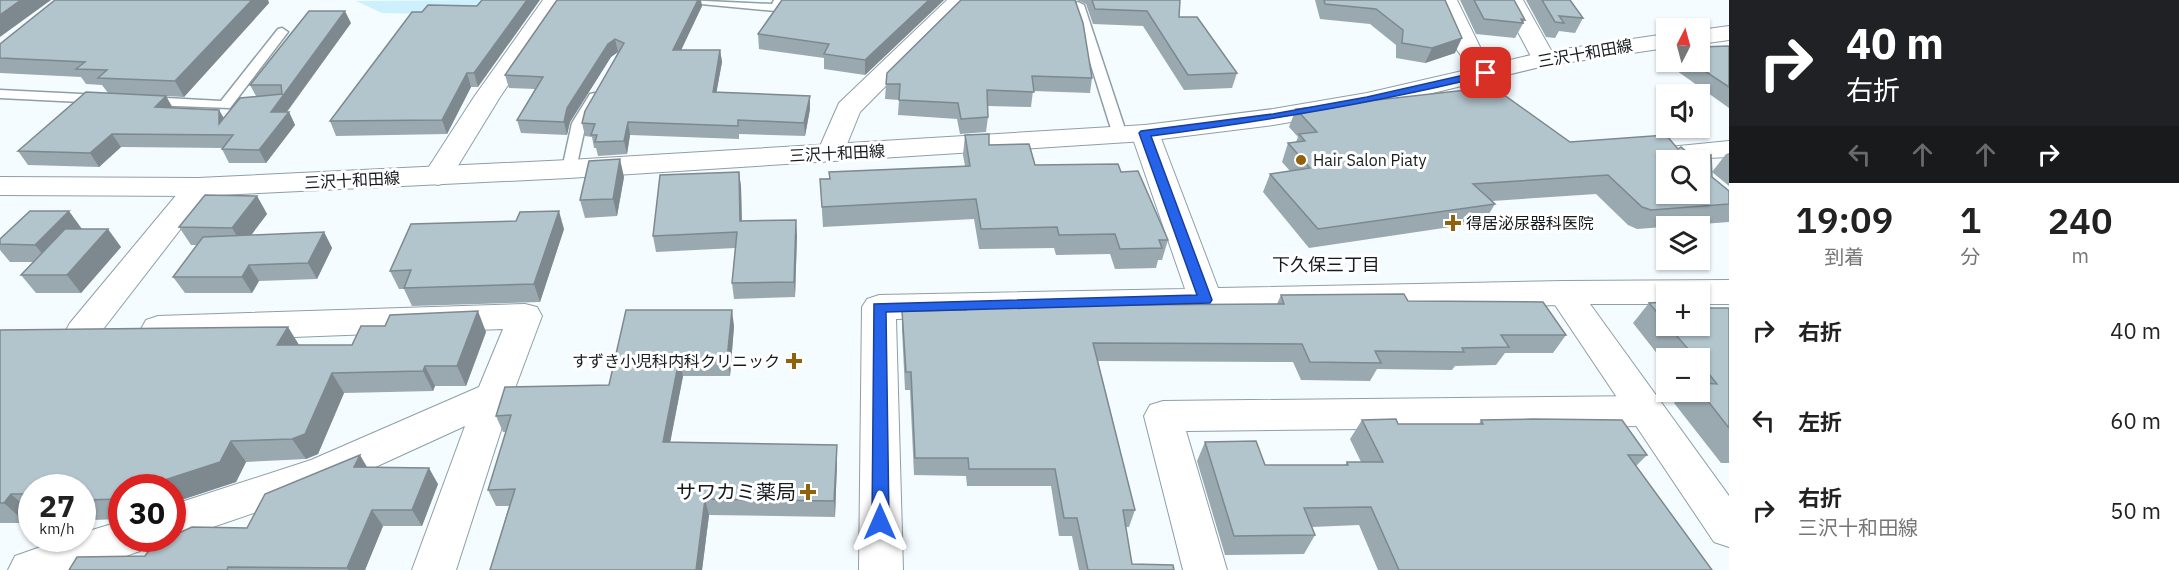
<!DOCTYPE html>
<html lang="ja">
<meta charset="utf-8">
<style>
body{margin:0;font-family:"IBM Plex Sans","Noto Sans JP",sans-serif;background:#f2f2f2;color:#222;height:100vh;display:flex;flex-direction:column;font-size:22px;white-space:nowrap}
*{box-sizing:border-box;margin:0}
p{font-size:20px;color:#767676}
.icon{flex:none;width:33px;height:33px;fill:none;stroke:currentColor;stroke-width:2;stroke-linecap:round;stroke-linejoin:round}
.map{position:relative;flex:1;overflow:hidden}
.drawer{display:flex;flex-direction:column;background:#fff;width:450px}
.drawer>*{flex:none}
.top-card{background:#202124;color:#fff;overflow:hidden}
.needle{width:39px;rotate:6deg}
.controls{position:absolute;left:1656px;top:18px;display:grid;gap:12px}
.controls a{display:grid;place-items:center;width:54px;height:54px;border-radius:0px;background:#fff;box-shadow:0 2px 4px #0004;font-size:30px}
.speed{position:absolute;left:18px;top:474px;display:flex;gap:12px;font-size:30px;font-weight:700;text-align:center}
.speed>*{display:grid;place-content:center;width:78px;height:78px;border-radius:50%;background:#fff;box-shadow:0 2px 4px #0004;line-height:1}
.speed small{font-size:15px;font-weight:400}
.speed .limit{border:9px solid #d22;background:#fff;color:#111}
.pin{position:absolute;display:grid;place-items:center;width:51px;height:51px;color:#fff;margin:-26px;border-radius:12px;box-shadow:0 3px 9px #0006}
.me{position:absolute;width:66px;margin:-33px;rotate:0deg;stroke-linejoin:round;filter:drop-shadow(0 0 4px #0008)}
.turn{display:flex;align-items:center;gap:21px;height:126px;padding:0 18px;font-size:27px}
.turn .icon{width:78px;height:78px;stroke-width:2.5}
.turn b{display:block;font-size:42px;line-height:51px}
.lanes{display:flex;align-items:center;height:57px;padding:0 18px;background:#0003;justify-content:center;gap:30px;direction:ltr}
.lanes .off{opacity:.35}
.eta{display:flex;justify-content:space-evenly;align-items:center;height:102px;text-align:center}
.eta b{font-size:36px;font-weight:600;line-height:42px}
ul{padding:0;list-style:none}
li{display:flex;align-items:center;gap:18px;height:90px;padding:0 18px}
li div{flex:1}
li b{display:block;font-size:22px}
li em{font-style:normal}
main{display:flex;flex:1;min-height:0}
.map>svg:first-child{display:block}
</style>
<main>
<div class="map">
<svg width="1729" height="570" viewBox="0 0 1729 570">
<rect width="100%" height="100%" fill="#f4fcff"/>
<path fill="#cdf0ff" d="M 489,0 L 476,15 L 382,13 L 356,1 Z"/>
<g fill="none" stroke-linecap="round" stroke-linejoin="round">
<defs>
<g id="lane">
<path d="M 684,0 L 772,4 L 774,0 L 786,0 L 780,10 L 776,11 L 690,3 Z"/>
<path d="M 1078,2 L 1084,5 L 1127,135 L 1125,138 L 1115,138 L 1113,135 L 1072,5 Z"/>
<path d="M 282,28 L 288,32 L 230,108 L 148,105 L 141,101 L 148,97 L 221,101 L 278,29 Z"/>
<path d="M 0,90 L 101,95 L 108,99 L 101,103 L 0,98 Z"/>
<path d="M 595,93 L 602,97 L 586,123 L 576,169 L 569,173 L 564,172 L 562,169 L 572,123 L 590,94 Z"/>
</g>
<g id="street">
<path d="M 543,0 L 566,0 L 500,97 L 448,182 L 438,185 L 428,182 L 423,176 L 474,97 Z"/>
<path d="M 947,0 L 971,0 L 860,112 L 841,159 L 831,161 L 821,159 L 817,153 L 839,103 Z"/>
<path d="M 1435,0 L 1457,0 L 1481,49 L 1499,73 L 1495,78 L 1486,81 L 1477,78 L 1457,50 Z"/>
<path d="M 1501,0 L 1523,0 L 1556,59 L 1553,64 L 1544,66 L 1535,64 Z"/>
<path d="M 1145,125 L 1155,127 L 1159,133 L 1218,288 L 1564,281 L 1576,285 L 1581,293 L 1576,301 L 1564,305 L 896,319 L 903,570 L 859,570 L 862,307 L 867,299 L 879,295 L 1185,289 L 1131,133 L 1135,127 Z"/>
<path d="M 1729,141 L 1729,157 L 1666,160 L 1666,166 L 1655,154 L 1659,148 Z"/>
<path d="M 198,178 L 208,181 L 213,187 L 94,341 L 82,345 L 70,341 L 65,332 L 70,323 L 188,181 Z"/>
<path d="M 525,304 L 537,307 L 542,316 L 512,396 L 456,570 L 412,570 L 465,426 L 336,485 L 172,541 L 165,538 L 172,538 L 172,505 L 311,460 L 479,387 L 503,329 L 158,342 L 146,338 L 141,329 L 146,320 L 158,316 Z"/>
<path d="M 1646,396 L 1659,401 L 1665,411 L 1659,421 L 1646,426 L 1186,431 L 1227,570 L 1183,570 L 1144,416 L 1150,405 L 1163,401 Z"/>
<path d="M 122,521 L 122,538 L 146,538 L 140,551 L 87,570 L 8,570 L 15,556 L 66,538 L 82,538 L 82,533 Z"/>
</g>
<path id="secondary" d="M 1729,280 L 1729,304 L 1700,304 L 1700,292 L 1666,292 L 1666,304 L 1590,304 L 1729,496 L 1729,547 L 1714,542 L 1547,293 L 1552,285 L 1564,281 Z"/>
<g id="primary">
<path d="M 1729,26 L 1729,40 L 1700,44 L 1700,30 Z"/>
<path d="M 1666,34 L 1666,48 L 1544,66 L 1367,109 L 1273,125 L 1145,141 L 569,178 L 198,196 L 0,195 L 0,177 L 198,178 L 569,160 L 1145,125 L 1273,109 L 1367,93 L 1544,52 Z"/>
</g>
</defs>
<use href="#lane" stroke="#8e9fa7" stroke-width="3"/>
<use href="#street" stroke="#8e9fa7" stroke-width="2"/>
<use href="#secondary" stroke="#8e9fa7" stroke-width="2"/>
<use href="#primary" stroke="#8e9fa7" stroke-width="2"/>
<use href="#lane" fill="#fff" fill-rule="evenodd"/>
<use href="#street" fill="#fff" fill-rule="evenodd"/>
<use href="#secondary" fill="#fff" fill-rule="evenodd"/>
<use href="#primary" fill="#fff" fill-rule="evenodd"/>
</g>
<g fill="#99a9af">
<path d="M 55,0 L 268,0 L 269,3 L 184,97 L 166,96 L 173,108 L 224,118 L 256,96 L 250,85 L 351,23 L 287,112 L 289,112 L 295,125 L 266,163 L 229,163 L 222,149 L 223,148 L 121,147 L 99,167 L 28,165 L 18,151 L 108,93 L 102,85 L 86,84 L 81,77 L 0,73 L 0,44 Z"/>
<path d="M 944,0 L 865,75 L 824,69 L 824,58 L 759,49 L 758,34 Z"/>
<path d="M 961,0 L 1077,0 L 1075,1 L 1092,78 L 1090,93 L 1033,91 L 1031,107 L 988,106 L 988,117 L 986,132 L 960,134 L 957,119 L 898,115 L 899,100 L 885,99 L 886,84 Z"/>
<path d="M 1077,0 L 1180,0 L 1179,17 L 1237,73 L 1232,88 L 1184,90 L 1143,26 L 1093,24 L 1086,4 Z"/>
<path d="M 1315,0 L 1445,0 L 1455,53 L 1425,63 L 1396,58 L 1396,45 L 1370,24 L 1320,19 Z"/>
<path d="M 1460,0 L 1514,0 L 1525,20 L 1515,38 L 1476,34 Z"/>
<path d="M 1526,0 L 1570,0 L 1583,18 L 1575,33 L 1559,31 L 1555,38 L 1546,37 Z"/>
<path d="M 477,6 L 478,87 L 471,87 L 447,134 L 336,136 L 330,121 L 422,12 Z"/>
<path d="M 702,6 L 681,50 L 720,50 L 722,62 L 716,93 L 810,96 L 810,109 L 805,136 L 739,134 L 739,139 L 630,135 L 627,154 L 598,156 L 596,148 L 594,148 L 592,137 L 585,136 L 582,123 L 618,52 L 611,57 L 570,122 L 567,135 L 521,133 L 517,120 L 535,89 L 509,88 L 505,75 Z"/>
<path d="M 1729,46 L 1729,108 L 1673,68 L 1677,62 L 1700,62 L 1700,47 Z"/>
<path d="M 1296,109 L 1570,142 L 1678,149 L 1729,191 L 1729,222 L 1637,229 L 1628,225 L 1596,194 L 1492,201 L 1495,204 L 1484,222 L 1309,248 L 1263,192 L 1270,174 L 1290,171 L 1282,162 L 1288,143 L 1296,142 L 1298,137 L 1289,127 Z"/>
<path d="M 965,135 L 989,145 L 1035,165 L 1121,172 L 1168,240 L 1162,260 L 1158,260 L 1156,268 L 1115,269 L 1110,254 L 1056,255 L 1054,248 L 979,249 L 974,219 L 823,227 L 820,179 L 965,166 L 963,155 Z"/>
<path d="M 1729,153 L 1729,186 L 1712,172 L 1726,154 Z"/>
<path d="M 739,172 L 741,187 L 742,221 L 797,235 L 795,297 L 734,299 L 732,283 L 735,248 L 656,252 L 653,236 Z"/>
<path d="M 624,177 L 617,216 L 585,218 L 580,200 Z"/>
<path d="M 257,196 L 267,214 L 251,235 L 324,232 L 332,248 L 317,279 L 259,281 L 252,293 L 185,293 L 173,277 L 197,245 L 191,245 L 179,227 Z"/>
<path d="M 82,229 L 121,247 L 81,293 L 36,293 L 21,275 L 33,262 L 10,262 L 0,250 L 0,239 Z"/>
<path d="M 564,229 L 540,302 L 412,306 L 404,289 L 399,289 L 390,271 Z"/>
<path d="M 1281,295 L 1408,301 L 1566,335 L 1553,353 L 1505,353 L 1496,365 L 1455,366 L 1452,370 L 1377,369 L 1370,381 L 1301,380 L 1293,362 L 1098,361 L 1135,510 L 1129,527 L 1126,527 L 1132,564 L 1174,570 L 1079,570 L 1072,536 L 1059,536 L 1051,486 L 967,486 L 966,476 L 914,475 L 910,390 L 905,390 L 902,329 L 902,311 L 965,310 L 965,306 L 1277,304 Z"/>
<path d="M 1666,302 L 1666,326 L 1700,326 L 1729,308 L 1729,463 L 1721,463 L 1674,403 L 1685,392 L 1700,392 L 1700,358 L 1666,358 L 1666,365 L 1633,323 L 1649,303 Z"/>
<path d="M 734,326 L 730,376 L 683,376 L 670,442 L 837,462 L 835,517 L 709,515 L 702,570 L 490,570 L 509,506 L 496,506 L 488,490 L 506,432 L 503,432 L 496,416 L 609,385 Z"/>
<path d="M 0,330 L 299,345 L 352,345 L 486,332 L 466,386 L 435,386 L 433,391 L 344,393 L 318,454 L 306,459 L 246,462 L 236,482 L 172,503 L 172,488 L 122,488 L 122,519 L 93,520 L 86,513 L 82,513 L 82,488 L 32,488 L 32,515 L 26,523 L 0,523 Z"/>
<path d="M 1362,420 L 1398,424 L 1479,424 L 1481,420 L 1647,455 L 1636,466 L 1712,570 L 1378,570 L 1359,525 L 1312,527 L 1315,535 L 1304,554 L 1225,555 L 1197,461 L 1205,442 L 1265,465 L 1345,465 L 1347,462 L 1361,462 L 1350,439 Z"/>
<path d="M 367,467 L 438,484 L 422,526 L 383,526 L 365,570 L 69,570 L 145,556 L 247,528 Z"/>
</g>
<g fill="#7d898f">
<path d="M 21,0 L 51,0 L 0,37 L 0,15 Z"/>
<path d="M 252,0 L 268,0 L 269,3 L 184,97 L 175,81 Z"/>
<path d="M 527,0 L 540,0 L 478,87 L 474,73 Z"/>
<path d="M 698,0 L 701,0 L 702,6 L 675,63 L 673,50 Z"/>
<path d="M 929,0 L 944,0 L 865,75 L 865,60 Z"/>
<path d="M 345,11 L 351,23 L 277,125 L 271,112 Z"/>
<path d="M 1462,38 L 1455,53 L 1425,63 L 1432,48 Z"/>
<path d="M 615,39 L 618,52 L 611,57 L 570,122 L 567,135 L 564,122 L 567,108 L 608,44 Z"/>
<path d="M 720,50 L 722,62 L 714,106 L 713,92 Z"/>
<path d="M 467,73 L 471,87 L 447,134 L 442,120 Z"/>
<path d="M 166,96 L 173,109 L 155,107 Z"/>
<path d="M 810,96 L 810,109 L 805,136 L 804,123 Z"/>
<path d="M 219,110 L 227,123 L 219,124 Z"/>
<path d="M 289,112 L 295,125 L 266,163 L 259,150 Z"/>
<path d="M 628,122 L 630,135 L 627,154 L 624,141 Z"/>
<path d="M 112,134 L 121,147 L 99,167 L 90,153 Z"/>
<path d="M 620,159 L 624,177 L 617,216 L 613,199 Z"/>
<path d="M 739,172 L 741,187 L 742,236 L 740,221 Z"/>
<path d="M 257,196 L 267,214 L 243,246 L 232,228 Z"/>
<path d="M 69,211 L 82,229 L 50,263 L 35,245 Z"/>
<path d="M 559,211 L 564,229 L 540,302 L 534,284 Z"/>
<path d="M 796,220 L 797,235 L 795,297 L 794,282 Z"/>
<path d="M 108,229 L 121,247 L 81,293 L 67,275 Z"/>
<path d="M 324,232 L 332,248 L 317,279 L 308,263 Z"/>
<path d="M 249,265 L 259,281 L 252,293 L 242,277 Z"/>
<path d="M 732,310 L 734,326 L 730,376 L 727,359 Z"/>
<path d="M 478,311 L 486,332 L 466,386 L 457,366 Z"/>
<path d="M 288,327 L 301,348 L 277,345 Z"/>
<path d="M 679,360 L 683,376 L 667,459 L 663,442 Z"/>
<path d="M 425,366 L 435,386 L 433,391 L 423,371 Z"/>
<path d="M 332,373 L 344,393 L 318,454 L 306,459 L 292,439 Z"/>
<path d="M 231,441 L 246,462 L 236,482 L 172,503 L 172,488 L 152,488 L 152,484 Z"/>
<path d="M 837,445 L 837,462 L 835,517 L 834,501 Z"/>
<path d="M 360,455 L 370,472 L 354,467 Z"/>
<path d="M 429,468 L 438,484 L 422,526 L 412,510 Z"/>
<path d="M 11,494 L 32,512 L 32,515 L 26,523 L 4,503 Z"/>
<path d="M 705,499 L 709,515 L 702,570 L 696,570 Z"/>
<path d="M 372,510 L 383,526 L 365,570 L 349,570 L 347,568 Z"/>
</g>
<g fill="#b2c4cc" stroke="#7d898f" stroke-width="1.5" fill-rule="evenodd">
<path d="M 0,0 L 21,0 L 0,15 Z"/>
<path d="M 55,0 L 252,0 L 175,81 L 98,78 L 107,70 L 76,69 L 85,62 L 0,58 L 0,44 Z"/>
<path d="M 482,0 L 527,0 L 474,73 L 467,73 L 442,120 L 330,121 L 412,12 L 422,12 L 428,5 L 477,6 Z"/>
<path d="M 557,0 L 698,0 L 673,50 L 720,50 L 713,92 L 810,96 L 804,123 L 738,120 L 738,126 L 628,122 L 624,141 L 595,142 L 597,135 L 591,135 L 595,124 L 582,123 L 585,111 L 624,43 L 615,39 L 608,44 L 567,108 L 564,122 L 517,120 L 543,77 L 505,75 Z"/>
<path d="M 782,0 L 929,0 L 865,60 L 824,54 L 829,44 L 758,34 Z"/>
<path d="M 961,0 L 1075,0 L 1083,23 L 1092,78 L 1032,76 L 1034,92 L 987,90 L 988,117 L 961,119 L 958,103 L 899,100 L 900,84 L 886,84 L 887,73 Z"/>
<path d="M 1092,0 L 1180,0 L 1179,17 L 1197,17 L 1237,73 L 1188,75 L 1147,11 L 1095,9 Z"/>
<path d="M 1324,0 L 1445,0 L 1462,38 L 1432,48 L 1402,43 L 1403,30 L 1376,9 L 1325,4 Z"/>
<path d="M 1474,0 L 1514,0 L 1525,20 L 1521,19 L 1523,23 L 1484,19 Z"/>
<path d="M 1542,0 L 1570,0 L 1583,18 L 1559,16 L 1564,23 L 1555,22 Z"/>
<path d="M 309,11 L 345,11 L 271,112 L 289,112 L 259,150 L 222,149 L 233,135 L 112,134 L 90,153 L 18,151 L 86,92 L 166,96 L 155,107 L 219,110 L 219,124 L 240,98 L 282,94 L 281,85 L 250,85 Z"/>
<path d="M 1729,46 L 1729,87 L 1691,62 L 1700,62 L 1700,54 L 1706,53 L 1700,49 L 1700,47 Z"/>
<path d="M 1493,87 L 1570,142 L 1666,135 L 1678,149 L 1681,147 L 1694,158 L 1711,155 L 1712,177 L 1729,191 L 1729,204 L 1651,210 L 1642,207 L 1608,175 L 1473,184 L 1495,204 L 1318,229 L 1270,174 L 1310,168 L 1288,143 L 1305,141 L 1299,134 L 1317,132 L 1296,109 ZM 1666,160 L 1700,160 L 1700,194 L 1666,194 Z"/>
<path d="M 989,134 L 989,145 L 1029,144 L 1035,165 L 1118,164 L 1121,172 L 1138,171 L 1168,240 L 1159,240 L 1162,248 L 1120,249 L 1115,234 L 1059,235 L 1057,227 L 981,229 L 976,199 L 822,207 L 820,179 L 830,179 L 829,172 L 970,166 L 965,135 Z"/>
<path d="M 620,159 L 613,199 L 580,200 L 589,161 Z"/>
<path d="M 739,172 L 740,221 L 796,220 L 794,282 L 732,283 L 737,232 L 653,236 L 660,175 Z"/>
<path d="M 205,195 L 257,196 L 232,228 L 179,227 Z"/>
<path d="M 30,211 L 69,211 L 35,245 L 0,244 L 0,239 Z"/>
<path d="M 559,211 L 534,284 L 404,288 L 411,270 L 390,271 L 411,224 L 516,221 L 520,212 Z"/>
<path d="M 65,229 L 108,229 L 67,275 L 21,275 Z"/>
<path d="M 324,232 L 308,263 L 249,265 L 242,277 L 173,277 L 203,237 Z"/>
<path d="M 1404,294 L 1408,301 L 1543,302 L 1566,335 L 1501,335 L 1509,347 L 1462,348 L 1464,352 L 1375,351 L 1381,363 L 1310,362 L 1302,344 L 1093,343 L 1135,510 L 1123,510 L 1132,564 L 1173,565 L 1174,570 L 1088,570 L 1077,518 L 1064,518 L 1055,469 L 969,469 L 968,458 L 915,458 L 911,372 L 906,372 L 902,311 L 966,310 L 965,306 L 1284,304 L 1281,295 Z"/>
<path d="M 1666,302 L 1666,323 L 1649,303 Z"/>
<path d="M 1700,308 L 1729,308 L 1729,428 L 1700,391 L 1700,383 L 1717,384 L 1700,363 L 1700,358 L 1696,358 L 1668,326 L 1700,326 Z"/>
<path d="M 626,310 L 732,310 L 727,359 L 679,360 L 663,442 L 837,445 L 834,501 L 705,499 L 696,570 L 490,570 L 515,489 L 488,490 L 511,415 L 496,416 L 505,387 L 609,385 Z"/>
<path d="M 478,311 L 457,366 L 425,366 L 423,371 L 332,373 L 305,434 L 292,439 L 231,441 L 220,462 L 152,484 L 152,488 L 122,488 L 122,499 L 82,500 L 82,488 L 32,488 L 32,494 L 11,494 L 4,503 L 0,503 L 0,330 L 288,327 L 277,345 L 352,345 L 361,326 L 385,326 L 390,315 Z"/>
<path d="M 1396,419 L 1398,424 L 1483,424 L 1481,420 L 1533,419 L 1622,420 L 1647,455 L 1628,455 L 1712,570 L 1399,570 L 1371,507 L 1304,508 L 1315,535 L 1234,536 L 1205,442 L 1256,441 L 1265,465 L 1348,465 L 1347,462 L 1383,462 L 1362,420 Z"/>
<path d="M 360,455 L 354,467 L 429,468 L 412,510 L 372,510 L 347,568 L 228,567 L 227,570 L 69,570 L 77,557 L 145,556 L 153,545 L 166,538 L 172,538 L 172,536 L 192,527 L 247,528 L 265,494 Z"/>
</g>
<path fill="#2563eb" stroke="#184099" stroke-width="1.5" d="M 1486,70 L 1491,73 L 1489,75 C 1377,103 1266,121 1151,136 L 1212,300 L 1210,303 L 886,312 L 889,522 L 886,527 L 880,530 L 874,527 L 872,522 L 874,304 L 1197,295 L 1139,133 L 1141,131 L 1273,114 L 1367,97 Z"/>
<g fill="#8f620b" stroke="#fff" stroke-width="2">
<circle cx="1301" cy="160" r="6"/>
<path d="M1450 214h6v6h6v6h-6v6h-6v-6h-6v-6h6z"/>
<path d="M791 352h6v6h6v6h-6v6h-6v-6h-6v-6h6z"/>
<path d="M805 483h6v6h6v6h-6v6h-6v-6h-6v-6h6z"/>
</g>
<g text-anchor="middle" stroke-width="6" stroke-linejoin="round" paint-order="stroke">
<g font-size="16" fill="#151b1e" stroke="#fff">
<text transform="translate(1585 53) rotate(-10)" y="6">三沢十和田線</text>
<text transform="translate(837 153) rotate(-3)" y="6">三沢十和田線</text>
<text transform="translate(352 180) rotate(-3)" y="6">三沢十和田線</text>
</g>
<g font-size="16" fill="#151b1e" stroke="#fff" text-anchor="start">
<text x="1313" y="166">Hair Salon Piaty</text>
<text x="1466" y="229">得居泌尿器科医院</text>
<text x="780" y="367" text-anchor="end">すずき小児科内科クリニック</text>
</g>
<g font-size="18" fill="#151b1e" stroke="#fff">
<text x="1326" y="271">下久保三丁目</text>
</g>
<g font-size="20" fill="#151b1e" stroke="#fff" text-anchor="end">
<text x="796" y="499">サワカミ薬局</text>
</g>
</g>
</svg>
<div class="controls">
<a><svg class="needle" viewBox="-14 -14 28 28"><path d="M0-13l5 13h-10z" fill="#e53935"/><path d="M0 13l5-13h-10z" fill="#767676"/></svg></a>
<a><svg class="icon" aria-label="sound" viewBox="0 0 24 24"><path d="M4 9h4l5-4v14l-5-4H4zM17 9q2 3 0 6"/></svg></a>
<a><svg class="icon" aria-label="search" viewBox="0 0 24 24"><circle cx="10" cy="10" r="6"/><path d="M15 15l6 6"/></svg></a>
<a><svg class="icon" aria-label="layers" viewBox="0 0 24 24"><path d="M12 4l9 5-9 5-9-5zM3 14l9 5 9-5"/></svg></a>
<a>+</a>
<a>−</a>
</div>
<div class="speed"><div>27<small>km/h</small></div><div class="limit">30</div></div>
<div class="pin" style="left:1486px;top:73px;background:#d93025"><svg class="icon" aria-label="arrive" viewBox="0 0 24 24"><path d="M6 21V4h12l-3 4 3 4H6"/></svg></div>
<svg class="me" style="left:880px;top:522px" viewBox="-20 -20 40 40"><path d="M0-17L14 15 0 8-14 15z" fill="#2563eb" stroke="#fff" stroke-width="4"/></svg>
</div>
<section class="drawer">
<div class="top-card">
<div class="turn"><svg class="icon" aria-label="right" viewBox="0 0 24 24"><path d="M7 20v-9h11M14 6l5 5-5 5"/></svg><div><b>40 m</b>右折</div></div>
<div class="lanes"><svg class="icon off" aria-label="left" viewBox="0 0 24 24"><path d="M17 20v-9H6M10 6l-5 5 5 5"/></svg><svg class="icon off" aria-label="ahead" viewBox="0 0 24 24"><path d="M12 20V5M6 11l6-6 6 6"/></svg><svg class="icon off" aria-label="ahead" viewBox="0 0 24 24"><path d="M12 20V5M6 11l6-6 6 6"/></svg><svg class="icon" aria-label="right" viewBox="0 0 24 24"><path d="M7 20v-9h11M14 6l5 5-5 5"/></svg></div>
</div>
<div class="eta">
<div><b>19:09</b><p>到着</p></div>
<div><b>1</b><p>分</p></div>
<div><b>240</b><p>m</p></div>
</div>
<ul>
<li><svg class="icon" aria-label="right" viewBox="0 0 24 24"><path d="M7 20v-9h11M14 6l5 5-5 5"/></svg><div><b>右折</b></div><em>40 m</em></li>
<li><svg class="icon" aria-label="left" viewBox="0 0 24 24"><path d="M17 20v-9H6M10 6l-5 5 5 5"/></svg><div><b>左折</b></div><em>60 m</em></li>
<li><svg class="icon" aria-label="right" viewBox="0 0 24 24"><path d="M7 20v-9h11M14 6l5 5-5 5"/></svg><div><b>右折</b><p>三沢十和田線</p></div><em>50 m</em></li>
</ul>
</section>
</main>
